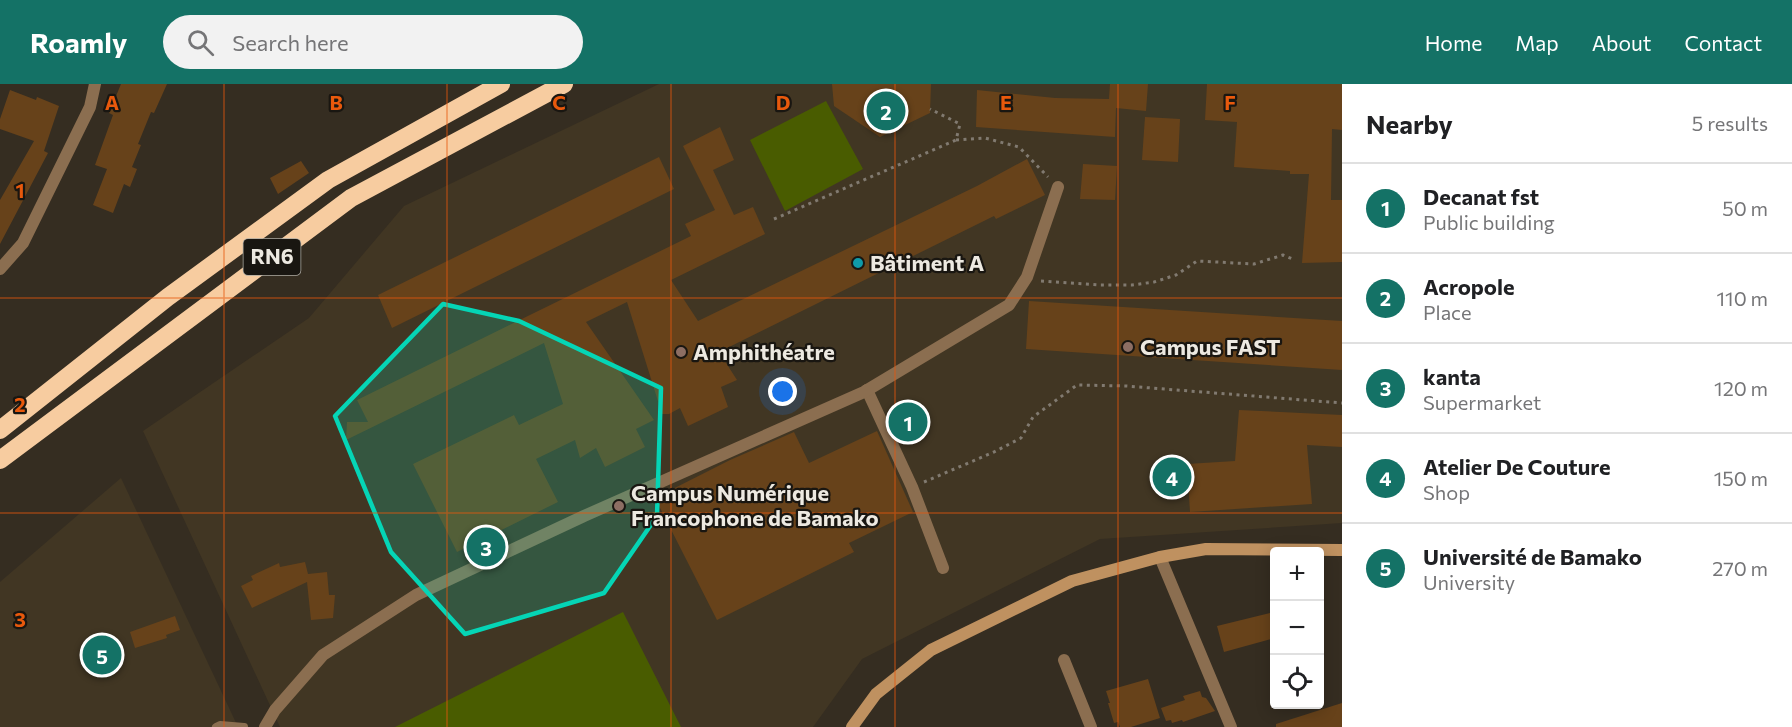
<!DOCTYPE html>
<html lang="en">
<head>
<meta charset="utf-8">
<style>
  body { margin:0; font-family:Commissioner,sans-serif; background:#f2f2f2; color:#202124 }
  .controls { position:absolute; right:18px; bottom:18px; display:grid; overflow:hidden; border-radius:6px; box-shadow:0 3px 15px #0003 }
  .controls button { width:54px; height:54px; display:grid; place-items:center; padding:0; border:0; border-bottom:2px solid #e0e0e0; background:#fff; color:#202124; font:30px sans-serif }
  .you { position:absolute; left:783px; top:308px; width:21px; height:21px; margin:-15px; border:4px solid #fff; border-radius:50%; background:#1a73e8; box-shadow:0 0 0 9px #1a73e833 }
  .badge { display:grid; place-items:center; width:39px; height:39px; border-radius:50%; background:#147266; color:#fff; font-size:20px; font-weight:700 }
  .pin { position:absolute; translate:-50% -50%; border:3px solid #fff; box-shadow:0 2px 6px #0006 }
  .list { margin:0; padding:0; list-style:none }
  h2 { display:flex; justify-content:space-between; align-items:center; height:78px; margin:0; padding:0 24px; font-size:26px }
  h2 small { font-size:20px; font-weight:400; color:#757577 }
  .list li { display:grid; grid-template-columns:39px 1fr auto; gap:18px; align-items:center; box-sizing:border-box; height:90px; padding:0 24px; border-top:2px solid #e0e0e0 }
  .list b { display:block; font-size:22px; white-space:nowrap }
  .list p { margin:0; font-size:20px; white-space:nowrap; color:#757577 }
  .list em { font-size:20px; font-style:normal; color:#757577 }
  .icon { flex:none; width:33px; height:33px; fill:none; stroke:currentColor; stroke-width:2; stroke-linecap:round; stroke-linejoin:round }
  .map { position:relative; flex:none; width:1342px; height:643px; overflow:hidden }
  header { display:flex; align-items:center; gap:36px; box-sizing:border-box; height:84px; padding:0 30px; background:#147266; color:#fff }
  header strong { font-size:28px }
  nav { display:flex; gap:33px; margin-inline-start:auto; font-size:21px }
  .search { width:420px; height:54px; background:#f2f2f2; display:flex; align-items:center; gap:15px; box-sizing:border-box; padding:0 21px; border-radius:33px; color:#757577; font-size:22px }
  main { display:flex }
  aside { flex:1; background:#fff }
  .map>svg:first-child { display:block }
  .built { fill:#413623 }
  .green { fill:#495c00 }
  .building { fill:#67421a }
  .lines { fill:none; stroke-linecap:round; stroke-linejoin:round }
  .path { stroke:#817a70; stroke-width:3; stroke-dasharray:3 4.5; stroke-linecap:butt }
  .lane { stroke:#8b6e50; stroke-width:8 }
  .street { stroke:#8b6e50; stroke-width:12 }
  .secondary { stroke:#bf9160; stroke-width:12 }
  .highway { stroke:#f7cca0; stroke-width:18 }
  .marked { fill:#05d5b6; fill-opacity:0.2; stroke:#05d5b6; stroke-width:4.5; stroke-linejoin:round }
  .grid { fill:none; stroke:#e8590c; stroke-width:1.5; stroke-opacity:0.55 }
  .culture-dot { fill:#0f9aa8; stroke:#191611; stroke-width:2 }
  .education-dot { fill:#8d6e63; stroke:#191611; stroke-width:2 }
  .labels { text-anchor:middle; stroke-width:4.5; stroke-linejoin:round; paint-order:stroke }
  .shield { fill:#191611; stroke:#adaaa3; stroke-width:1.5 }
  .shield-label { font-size:21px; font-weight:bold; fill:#ede9e1 }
  .poi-label { font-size:22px; font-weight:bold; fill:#ede9e1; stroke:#191611; text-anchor:start }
  .grid-label { font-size:20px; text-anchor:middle; font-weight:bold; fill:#e8590c; stroke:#191611; stroke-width:4.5; stroke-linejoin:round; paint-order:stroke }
</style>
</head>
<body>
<header>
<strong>Roamly</strong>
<div class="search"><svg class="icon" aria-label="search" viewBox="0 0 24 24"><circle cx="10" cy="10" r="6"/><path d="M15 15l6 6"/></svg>Search here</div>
<nav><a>Home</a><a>Map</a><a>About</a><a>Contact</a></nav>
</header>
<main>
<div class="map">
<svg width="1342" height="643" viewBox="0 0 1342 643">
  <rect width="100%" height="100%" fill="#352d21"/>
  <g class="built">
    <path d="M659,0H1342V439L1100,455L862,575L813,643H280L143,347L309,234L404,122Z"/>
    <path d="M121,394L238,643H0V498Z"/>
  </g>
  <g class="green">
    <path d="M826,17L863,85L785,127L750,56Z"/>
    <path d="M623,528L681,643H395Z"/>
  </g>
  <g class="building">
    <path d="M121,0H167L154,29L151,28L138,60L141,61L132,83L137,85L130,103L124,100L113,129L93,121L107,85L95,81L113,31L109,29Z"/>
    <path d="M832,0H931L930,29L880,53L834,22Z"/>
    <path d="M1110,0H1148L1146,27L1116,24L1115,53L976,43L977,6L1055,14L1109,15Z"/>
    <path d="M1207,0H1342V46L1332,45L1331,116H1342V178L1302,179L1309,90H1290V87L1234,83L1237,38L1205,36Z"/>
    <path d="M10,6L36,16L37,13L59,22L44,67L48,69L0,160V116L34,57L0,45V35Z"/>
    <path d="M1145,33L1180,35L1178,78L1142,76Z"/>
    <path d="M720,43L734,76L713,86L734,131L753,123L765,150L671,196L698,237L977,102L1027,75L1045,111L996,135L994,132L719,268L737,296L721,303L728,323L688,342L680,324L669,330H662L627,218L586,238L654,336L636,345L645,363L605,383L596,364L580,374L575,356L536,375L558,418L457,468L413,380L514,331L519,341L563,320L544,259L346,356L347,338H368L357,316L691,152L685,140L715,126L683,62Z"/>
    <path d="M659,73L674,105L392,244L378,211Z"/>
    <path d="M301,77L309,89L278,110L270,94Z"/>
    <path d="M1083,80L1117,82L1115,116L1080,115Z"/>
    <path d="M1029,217L1342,237V286L1026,265Z"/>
    <path d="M1239,326L1342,331V363L1307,361L1312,420L1190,428L1187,380L1235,377Z"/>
    <path d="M877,347L913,428L849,459L854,468L717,536L655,414L730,376L794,348L809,379Z"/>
    <path d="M305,478L308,490L327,488L329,511H335L333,534L311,536L307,498L252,524L241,502L253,496L251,492L279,479L280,483Z"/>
    <path d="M1270,529L1275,541V554L1224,568L1217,542Z"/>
    <path d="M175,532L180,546L166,551L167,554L135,564L130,548Z"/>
    <path d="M1148,595L1160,634L1131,643H1120L1118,638L1114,639L1108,619H1110L1106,607Z"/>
    <path d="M1200,607L1202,613L1206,614L1215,627L1183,638L1182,636L1172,639L1171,636L1166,637L1161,624L1185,616L1183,612Z"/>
    <path d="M1342,619V643H1276V640Z"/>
  </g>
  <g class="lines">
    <g class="path">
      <path d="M956,56L985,54L1019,63L1048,93"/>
      <path d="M774,135L956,56L960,40L930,25"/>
      <path d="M1041,197L1100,201H1132L1154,198L1176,191L1197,177L1254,180L1283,171L1295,176"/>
      <path d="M924,398L994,368L1021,354L1033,333L1077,301L1126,302L1342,319"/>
    </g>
    <path class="lane" d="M216,643L220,641L244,643"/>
    <g class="street">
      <path d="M0,185L23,159L90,23L95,0"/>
      <path d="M867,306L912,403L943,484"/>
      <path d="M1160,473L1231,643"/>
      <path d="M1064,576L1091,643"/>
      <path d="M265,643L275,626L323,571L416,511L584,432L864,308L1009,221L1027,193L1058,103"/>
    </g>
    <path class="secondary" d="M852,643L876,610L931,566L1072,497L1160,473L1206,465L1342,466"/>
    <g class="highway">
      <path d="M0,346L168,213L328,96L501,0"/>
      <path d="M0,376L351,114L564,0"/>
    </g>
  </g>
  <path class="marked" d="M443,220L519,237L661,304L657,432L604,509L465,550L391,468L335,332Z"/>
  <path class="grid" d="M224,0V643M447,0V643M671,0V643M895,0V643M1118,0V643M0,214H1342M0,429H1342"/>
  <circle class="culture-dot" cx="858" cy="179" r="6"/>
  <g class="education-dot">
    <circle cx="1128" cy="263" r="6"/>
    <circle cx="681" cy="268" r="6"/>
    <circle cx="619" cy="422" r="6"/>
  </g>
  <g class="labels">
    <rect class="shield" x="243.5" y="155" width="57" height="36" rx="4.5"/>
    <g class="shield-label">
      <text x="272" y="180">RN6</text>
    </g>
    <g class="poi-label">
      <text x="870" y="187">Bâtiment A</text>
      <text x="1140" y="271">Campus FAST</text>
      <text x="693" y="276">Amphithéatre</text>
      <text x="631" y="417">Campus Numérique<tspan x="631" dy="25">Francophone de Bamako</tspan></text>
    </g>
  </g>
  <g class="grid-label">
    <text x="112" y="26">A</text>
    <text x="336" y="26">B</text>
    <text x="559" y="26">C</text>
    <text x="783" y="26">D</text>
    <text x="1006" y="26">E</text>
    <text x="1230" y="26">F</text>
    <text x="20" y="114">1</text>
    <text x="20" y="328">2</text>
    <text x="20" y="543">3</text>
  </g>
</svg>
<div class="controls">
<button>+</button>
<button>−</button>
<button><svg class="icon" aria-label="locate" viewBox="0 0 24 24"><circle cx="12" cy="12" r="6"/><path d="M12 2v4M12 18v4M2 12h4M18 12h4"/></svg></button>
</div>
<div class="you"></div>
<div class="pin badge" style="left:908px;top:338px">1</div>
<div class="pin badge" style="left:886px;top:27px">2</div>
<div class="pin badge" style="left:486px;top:463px">3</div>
<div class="pin badge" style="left:1172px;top:393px">4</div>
<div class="pin badge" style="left:102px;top:571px">5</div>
</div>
<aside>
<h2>Nearby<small>5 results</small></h2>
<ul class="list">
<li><span class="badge">1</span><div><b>Decanat fst</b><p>Public building</p></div><em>50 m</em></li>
<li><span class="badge">2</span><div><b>Acropole</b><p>Place</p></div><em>110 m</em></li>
<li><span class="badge">3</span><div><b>kanta</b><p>Supermarket</p></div><em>120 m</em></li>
<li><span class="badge">4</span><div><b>Atelier De Couture</b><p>Shop</p></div><em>150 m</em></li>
<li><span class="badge">5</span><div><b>Université de Bamako</b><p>University</p></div><em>270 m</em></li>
</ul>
</aside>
</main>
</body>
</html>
